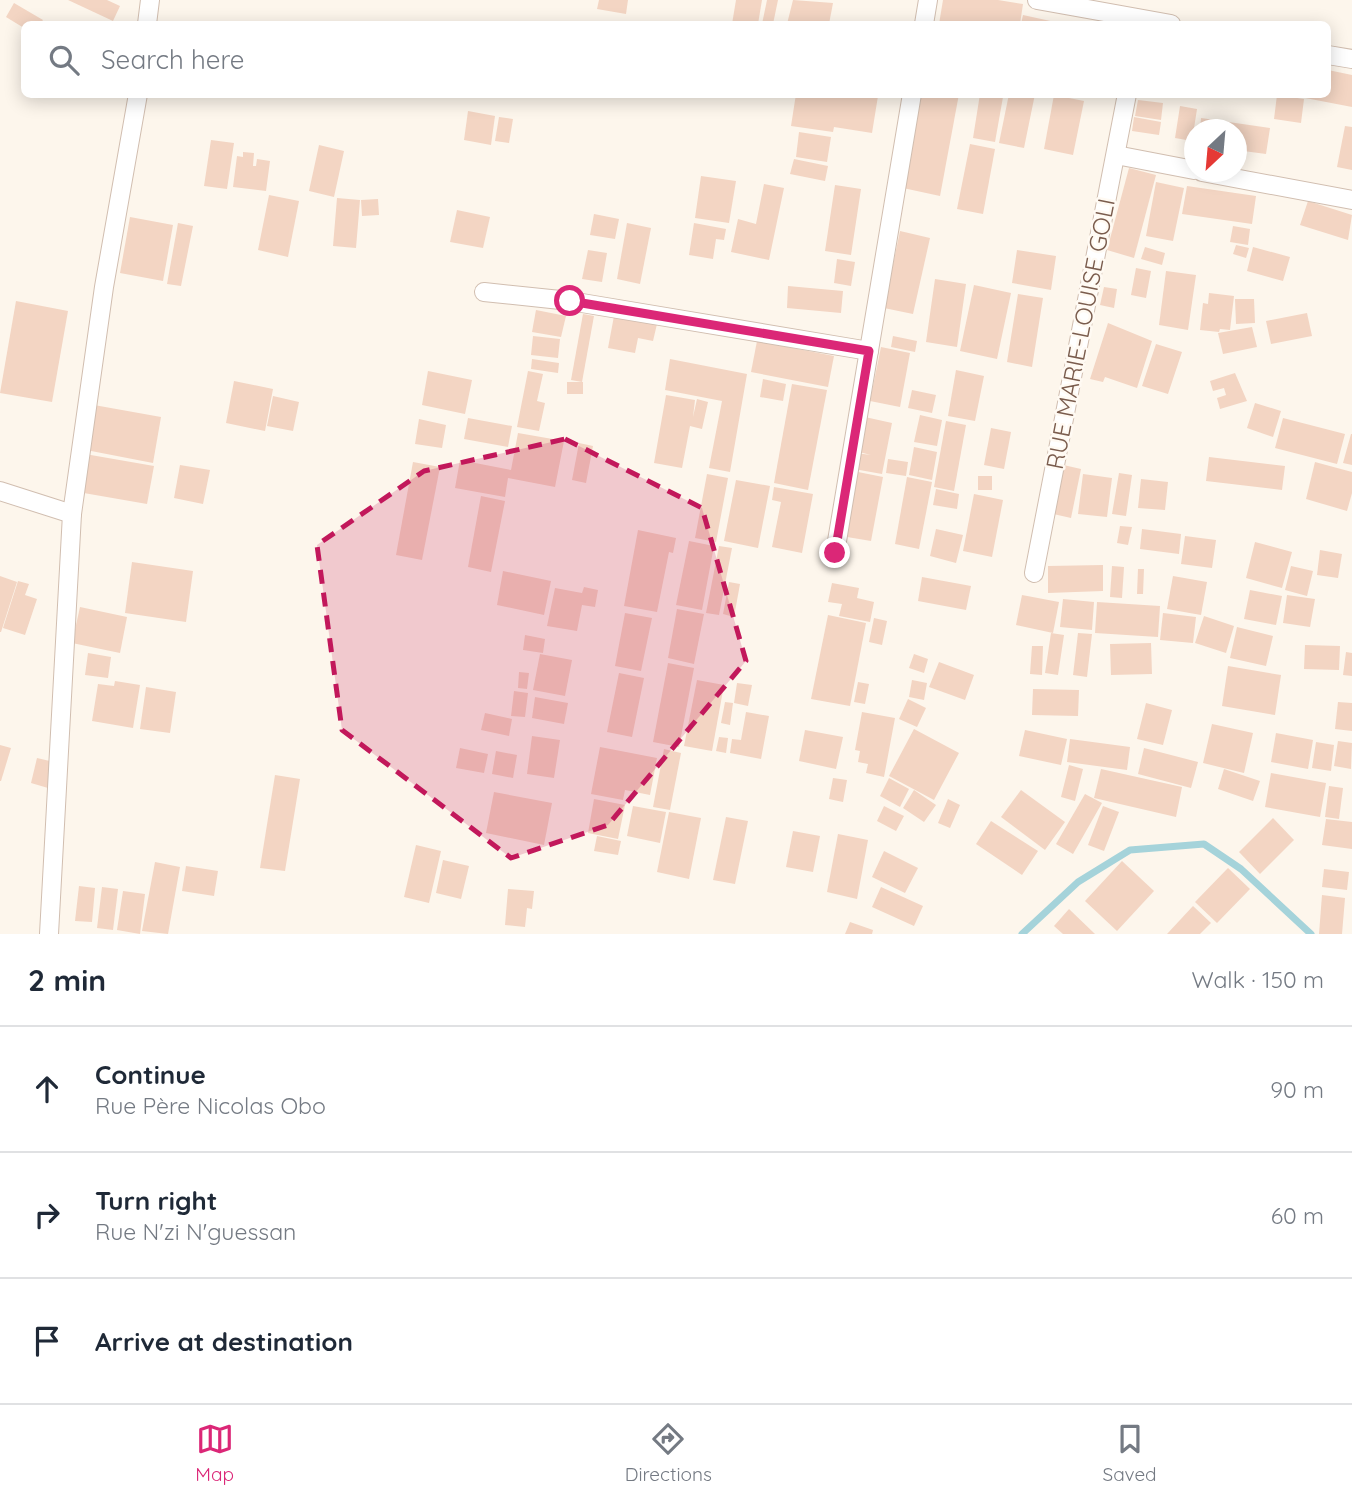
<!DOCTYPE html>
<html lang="en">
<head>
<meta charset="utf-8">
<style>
  body { margin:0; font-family:Quicksand,sans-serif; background:#f2f2f3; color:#1f2937 }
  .compass { position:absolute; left:1184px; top:119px; width:63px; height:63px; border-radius:50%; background:#fff; box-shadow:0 4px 18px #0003; rotate:206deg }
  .stop { position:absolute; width:21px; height:21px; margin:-16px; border:5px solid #db2777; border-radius:50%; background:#fff }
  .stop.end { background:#db2777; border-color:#fff; box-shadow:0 2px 7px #0008 }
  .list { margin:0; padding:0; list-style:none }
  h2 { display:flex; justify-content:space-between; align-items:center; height:91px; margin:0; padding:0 28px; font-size:30px }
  h2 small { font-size:23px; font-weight:400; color:#747a83 }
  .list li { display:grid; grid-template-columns:46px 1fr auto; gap:21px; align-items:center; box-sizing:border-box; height:126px; padding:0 28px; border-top:2px solid #e0e1e3 }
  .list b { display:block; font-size:26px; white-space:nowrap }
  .list p { margin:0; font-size:23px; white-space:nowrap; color:#747a83 }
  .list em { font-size:23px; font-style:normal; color:#747a83 }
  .icon { flex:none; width:38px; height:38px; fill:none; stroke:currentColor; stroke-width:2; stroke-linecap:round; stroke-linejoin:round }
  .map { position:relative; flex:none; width:1352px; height:934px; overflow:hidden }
  .search { position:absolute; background:#fff; box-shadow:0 4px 18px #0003; left:21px; right:21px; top:21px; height:77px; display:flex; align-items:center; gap:18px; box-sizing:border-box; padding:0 24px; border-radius:10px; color:#747a83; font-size:26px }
  .sheet { height:469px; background:#fff }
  nav { display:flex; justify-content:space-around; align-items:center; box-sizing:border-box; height:98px; border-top:2px solid #e0e1e3; background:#fff; font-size:19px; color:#747a83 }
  nav a { display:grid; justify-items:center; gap:4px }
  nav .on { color:#db2777 }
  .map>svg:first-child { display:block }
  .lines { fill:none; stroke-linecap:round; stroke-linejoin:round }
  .stream { stroke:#a5d3da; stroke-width:7 }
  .building { fill:#f3d5c3 }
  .street-casing { stroke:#d1beb0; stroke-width:20 }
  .street { stroke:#fff; stroke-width:18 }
  .route { stroke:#db2777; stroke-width:9 }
  .marked { fill:#c2185b; fill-opacity:0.2; stroke:#c2185b; stroke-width:5; stroke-dasharray:14 9; stroke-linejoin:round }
  .labels { text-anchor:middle; stroke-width:5; stroke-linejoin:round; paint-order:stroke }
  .street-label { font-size:24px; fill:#7a5c4d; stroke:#fffaf3 }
</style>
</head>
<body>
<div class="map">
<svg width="1352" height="934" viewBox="0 0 1352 934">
  <rect width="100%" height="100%" fill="#fdf6ec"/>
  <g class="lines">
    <path class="stream" d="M1022,934L1078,882L1130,850L1204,844L1241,869L1311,934"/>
  </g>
  <g class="building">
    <path d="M68,0H107L120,6L113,21Z"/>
    <path d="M599,0H628L626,14L597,9Z"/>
    <path d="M736,0H762L758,24H732Z"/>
    <path d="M767,0H778L773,24H762Z"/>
    <path d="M793,0L833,3L829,24H787Z"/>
    <path d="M943,0H998L1023,4L1020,24H939Z"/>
    <path d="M14,3L43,20L40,24H24V28L6,17Z"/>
    <path d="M1023,15L1055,22V24H1021Z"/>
    <path d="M1328,70L1352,75V107L1295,96L1328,94Z"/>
    <path d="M796,94L878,96L872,133L834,127L833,132L791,126Z"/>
    <path d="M922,94H959L940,196L903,188Z"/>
    <path d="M980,94L1003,97L995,142L973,138Z"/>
    <path d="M1009,94H1035L1024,148L999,143Z"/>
    <path d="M1054,95L1084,101L1073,155L1044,149Z"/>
    <path d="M1277,95L1304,99L1301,123L1274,119Z"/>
    <path d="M1138,100L1163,103L1161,120L1135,116Z"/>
    <path d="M1180,106L1197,109L1192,141L1175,138Z"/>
    <path d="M468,111L495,116L491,145L464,140Z"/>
    <path d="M499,117L513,119L509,143L495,141Z"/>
    <path d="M1134,117L1161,122L1159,135L1132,131Z"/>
    <path d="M1201,118L1270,128L1266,154L1236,150V130H1200Z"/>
    <path d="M1345,126L1352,127V170L1337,167Z"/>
    <path d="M799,132L831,137L827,162L796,157Z"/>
    <path d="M211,140L234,143L227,189L204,186Z"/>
    <path d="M970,144L995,149L983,214L957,209Z"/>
    <path d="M319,145L344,151L334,197L309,191Z"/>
    <path d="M243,152L254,153L253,166H256L257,159L270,161L266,191L233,187L237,156L243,157Z"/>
    <path d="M794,159L828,166L825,181L790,174Z"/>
    <path d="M1129,168L1156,175L1134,258L1107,250Z"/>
    <path d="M701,176L736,181L729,223L695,218Z"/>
    <path d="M1156,182L1184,188L1173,241L1146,236Z"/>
    <path d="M764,184L784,188L769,260L731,252L738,219L756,224Z"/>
    <path d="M835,185L861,189L851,255L825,251Z"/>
    <path d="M1187,186L1256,196L1252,224L1182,214Z"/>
    <path d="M269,195L299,201L288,257L258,250Z"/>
    <path d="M337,198L360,200L356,248L333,246Z"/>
    <path d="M378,199L379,215L362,216L361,200Z"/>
    <path d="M1308,201L1352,215L1348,240L1300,225Z"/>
    <path d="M457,210L490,217L483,248L450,242Z"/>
    <path d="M594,214L619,219L615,239L590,235Z"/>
    <path d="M130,217L173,225L163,281L120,273Z"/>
    <path d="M178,223L193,226L181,286L167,284Z"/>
    <path d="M627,223L651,228L640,284L617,279Z"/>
    <path d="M694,223L726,229L724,240L716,239L713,259L689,255Z"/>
    <path d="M1233,226L1250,229L1248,245L1230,242Z"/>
    <path d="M900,231L930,238L913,314L884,308Z"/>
    <path d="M1236,245L1249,248L1246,258L1233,254Z"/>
    <path d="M1145,247L1165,253L1162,265L1141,259Z"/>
    <path d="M1253,247L1290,257L1283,281L1247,271Z"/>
    <path d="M588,250L607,253L602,282L582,279Z"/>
    <path d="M1017,250L1056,256L1051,290L1012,283Z"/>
    <path d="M837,259L855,262L851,286L834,283Z"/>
    <path d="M1136,268L1151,271L1146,298L1131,295Z"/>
    <path d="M1166,271L1196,275L1188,330L1159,325Z"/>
    <path d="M935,279L966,284L957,347L926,342Z"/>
    <path d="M974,285L1011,293L997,359L960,351Z"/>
    <path d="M788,286L843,291L841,313L787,308Z"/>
    <path d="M1104,287L1117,289L1114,308L1100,305Z"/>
    <path d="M1209,293L1234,296L1230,330L1220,329L1219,332L1200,330L1203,303L1208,304Z"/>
    <path d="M1018,294L1043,298L1032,367L1007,362Z"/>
    <path d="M1235,299H1254L1255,323L1236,324Z"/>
    <path d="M16,301L68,311L52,402L0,393Z"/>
    <path d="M536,310L566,316L561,337L532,332Z"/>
    <path d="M1307,313L1312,336L1271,344L1266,321Z"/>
    <path d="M583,314L594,316L582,382L571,380Z"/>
    <path d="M614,316L657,324L653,341L638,338L635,353L608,348Z"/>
    <path d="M1108,323L1152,341L1137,388L1105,377L1103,382L1090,379Z"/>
    <path d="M1252,327L1257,347L1223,354L1218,333Z"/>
    <path d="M533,336L560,339L558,358L531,355Z"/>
    <path d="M893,336L917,341L915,352L891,347Z"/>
    <path d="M757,341L834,356L828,387L751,372Z"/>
    <path d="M1156,344L1182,352L1168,394L1142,386Z"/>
    <path d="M881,347L910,353L900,407L870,401Z"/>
    <path d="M532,359L559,363L558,373L531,369Z"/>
    <path d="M670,359L747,374L730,472L709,468L722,401L665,390Z"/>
    <path d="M956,370L984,376L975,421L948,416Z"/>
    <path d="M428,371L472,380L465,414L422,405Z"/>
    <path d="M528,371L543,374L537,401L545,403L539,431L517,427Z"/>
    <path d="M1235,373L1247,401L1220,409L1217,398L1226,395L1224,388L1213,391L1210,381Z"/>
    <path d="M763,379L786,384L783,401L760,397Z"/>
    <path d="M234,381L273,389L265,431L226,423Z"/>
    <rect x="567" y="382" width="16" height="12"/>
    <path d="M792,384L827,390L808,490L774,483Z"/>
    <path d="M912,390L936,395L932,413L908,408Z"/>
    <path d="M666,395L695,400L693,417L697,399L708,402L702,429L690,426L682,468L654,463Z"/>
    <path d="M273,396L299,402L293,431L267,426Z"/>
    <path d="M1255,403L1281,411L1273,437L1247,428Z"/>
    <path d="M94,405L161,417L153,463L86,450Z"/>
    <path d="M920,415L942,420L937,446L914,442Z"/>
    <path d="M865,417L892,423L882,474L854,469L856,453L871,455L859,452Z"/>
    <path d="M468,418L512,426L508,447L464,439Z"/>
    <path d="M1283,418L1345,434L1337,464L1275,448Z"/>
    <path d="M419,419L446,425L442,448L415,444Z"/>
    <path d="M946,421L966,425L954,491L934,487Z"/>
    <path d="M991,428L1011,432L1004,469L984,465Z"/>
    <path d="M518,433L564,441L555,487L508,478L505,497L455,488L460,460L511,470Z"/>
    <path d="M1351,434H1352V465L1343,463Z"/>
    <path d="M579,443L593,446L586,483L572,480Z"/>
    <path d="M914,447L937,452L932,480L909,475Z"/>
    <path d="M85,454L154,466L147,504L78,492Z"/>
    <path d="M1209,457L1285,466L1282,490L1206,481Z"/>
    <path d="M888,459L908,462L906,476L886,473Z"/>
    <path d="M413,462L440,467L422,560L396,555Z"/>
    <path d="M1315,462L1352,472V493L1347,511L1306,499Z"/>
    <path d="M1059,464L1081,469L1071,518L1049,513Z"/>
    <path d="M180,465L210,470L203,504L174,498Z"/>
    <path d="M853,471L883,477L871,541L841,536Z"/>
    <path d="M1119,473L1132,475L1126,516L1112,514Z"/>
    <path d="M707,474L728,478L716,542L695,538Z"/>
    <path d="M1083,474L1112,478L1107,517L1078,514Z"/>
    <rect x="978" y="476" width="14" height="14"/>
    <path d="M907,477L932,482L919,549L895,544Z"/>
    <path d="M1141,479L1168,482L1165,510L1138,508Z"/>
    <path d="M736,480L770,486L758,548L724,541Z"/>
    <path d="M774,487L813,494L802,553L772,547L781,502L772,500Z"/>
    <path d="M936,489L959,494L957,509L933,505Z"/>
    <path d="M974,494L1003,500L992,557L963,551Z"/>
    <path d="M481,496L505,501L491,572L468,567Z"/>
    <path d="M1120,526L1132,527L1128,545L1117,543Z"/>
    <path d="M936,529L963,535L956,563L930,556Z"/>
    <path d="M1142,529L1181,534L1179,554L1140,549Z"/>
    <path d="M638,530L676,538L673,553L669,552L657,612L624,606Z"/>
    <path d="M1185,536L1216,540L1212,568L1181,564Z"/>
    <path d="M689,541L714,546L702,610L676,605Z"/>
    <path d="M1255,542L1292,552L1282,588L1246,578Z"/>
    <path d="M719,546L732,548L719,615L706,613Z"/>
    <path d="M1320,550L1342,554L1338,578L1317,575Z"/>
    <path d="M132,562L193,571L186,622L125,613Z"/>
    <path d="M1103,565V591L1048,593V566Z"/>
    <path d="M1112,566L1124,567L1122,598L1110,597Z"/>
    <path d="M1291,566L1313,571L1307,596L1285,590Z"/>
    <path d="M1138,569H1144L1143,594H1137Z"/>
    <path d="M503,571L551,581L544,615L497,605Z"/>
    <path d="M0,576L17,582L1,632H0Z"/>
    <path d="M1173,576L1207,582L1201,615L1167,609Z"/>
    <path d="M922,577L971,586L966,610L918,601Z"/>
    <path d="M18,581L29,584L25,595L37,599L25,635L3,628Z"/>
    <path d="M729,582L740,584L734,617L723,614Z"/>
    <path d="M832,583L859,588L857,598L874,602L870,622L839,616L842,604L828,602Z"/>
    <path d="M584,587L598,590L595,607L582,605L577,631L547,626L555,588L582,593Z"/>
    <path d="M1250,590L1282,596L1276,625L1244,619Z"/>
    <path d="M1022,595L1059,602L1053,633L1016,625Z"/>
    <path d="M1287,595L1315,599L1310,627L1283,623Z"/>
    <path d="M1063,599L1094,602L1092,630L1060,627Z"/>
    <path d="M1097,602L1160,606L1158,637L1095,633Z"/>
    <path d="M80,607L127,617L120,653L72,643Z"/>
    <path d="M677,609L704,614L694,664L668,658Z"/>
    <path d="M625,613L652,618L641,671L615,666Z"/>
    <path d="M1163,613L1196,617L1193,643L1160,640Z"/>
    <path d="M828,615L866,623L850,706L811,699Z"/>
    <path d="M1204,616L1234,626L1226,653L1195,643Z"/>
    <path d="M874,618L887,621L882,645L869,642Z"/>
    <path d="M1237,627L1273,636L1266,666L1230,658Z"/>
    <path d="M1051,633L1064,635L1058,675L1045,673Z"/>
    <path d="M1078,633L1092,634L1087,677L1073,675Z"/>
    <path d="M525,635L545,639L543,653L523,650Z"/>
    <path d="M1151,643L1152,674L1111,675L1110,644Z"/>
    <path d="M1305,645L1340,646L1339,670L1304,669Z"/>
    <path d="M1032,646H1043L1042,675L1030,674Z"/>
    <path d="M1346,652L1352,653V676L1343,675Z"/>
    <path d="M88,653L111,657L108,678L85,675Z"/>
    <path d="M540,654L572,660L565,696L533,690Z"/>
    <path d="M914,654L928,659L924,673L909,668Z"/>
    <path d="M939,662L974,675L965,700L929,687Z"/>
    <path d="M668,663L694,668L679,747L653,742Z"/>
    <path d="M1228,666L1281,675L1275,715L1222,706Z"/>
    <path d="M519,672L529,673L527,689L518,688Z"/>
    <path d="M619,673L644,678L632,737L607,732Z"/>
    <path d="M697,680L724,685L712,751L684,746Z"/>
    <path d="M912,680L927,683L924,700L909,697Z"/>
    <path d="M115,681L140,685L133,728L92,721L98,684L114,686Z"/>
    <path d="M858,682L869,684L865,704L854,702Z"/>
    <path d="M737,683L752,685L748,706L734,703Z"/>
    <path d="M146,687L176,692L170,733L140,729Z"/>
    <path d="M1033,689L1079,690L1078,716L1032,715Z"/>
    <path d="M514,691L528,693L525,717L511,716Z"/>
    <path d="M535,697L568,703L564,724L532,718Z"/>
    <path d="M908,699L926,708L917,727L899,719Z"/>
    <path d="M725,702L733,703L730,725L721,723Z"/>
    <path d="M1338,702L1352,703V731L1335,729Z"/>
    <path d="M1146,703L1172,710L1163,745L1137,739Z"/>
    <path d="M746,712L769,716L761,759L730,753L732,739L741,740Z"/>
    <path d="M862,712L895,718L884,777L866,773L868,764L858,762L860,751L855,750Z"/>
    <path d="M485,713L512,719L509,736L481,730Z"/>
    <path d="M1212,724L1253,733L1244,773L1203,763Z"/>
    <path d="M914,729L959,753L934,800L889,776Z"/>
    <path d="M805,730L843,737L836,769L799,761Z"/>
    <path d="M1025,730L1067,739L1061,765L1019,756Z"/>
    <path d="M1276,733L1313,740L1308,769L1271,762Z"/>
    <path d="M532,736L560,740L554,778L527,774Z"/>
    <path d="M719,737L728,738L726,753L716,751Z"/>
    <path d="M1070,739L1130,747L1127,770L1067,762Z"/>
    <path d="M1338,741L1352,743L1351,769L1334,766Z"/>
    <path d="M1316,742L1334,745L1331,771L1312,768Z"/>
    <path d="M0,745L11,748L1,781H0Z"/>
    <path d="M600,747L657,758L650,795L625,790L623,800L591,794Z"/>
    <path d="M460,748L488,754L484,773L456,768Z"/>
    <path d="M1144,748L1198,762L1191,788L1138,774Z"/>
    <path d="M664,749L681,753L670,810L653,807Z"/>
    <path d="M496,751L517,755L513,778L492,774Z"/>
    <path d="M37,758L54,762L48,788L31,783Z"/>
    <path d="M1069,765L1083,769L1075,801L1061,797Z"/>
    <path d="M1101,769L1182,787L1176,817L1094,798Z"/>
    <path d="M1224,769L1260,781L1253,801L1218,789Z"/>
    <path d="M1271,773L1326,783L1320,817L1265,807Z"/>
    <path d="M275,775L300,779L285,871L260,868Z"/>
    <path d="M833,778L847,780L843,802L829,799Z"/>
    <path d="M889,778L909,789L900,807L880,796Z"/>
    <path d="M1329,786L1343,788L1339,819L1325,817Z"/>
    <path d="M914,790L936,805L924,822L903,808Z"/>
    <path d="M1021,790L1065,822L1045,850L1001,817Z"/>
    <path d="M494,792L552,803L544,845L486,833Z"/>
    <path d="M1085,794L1102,803L1073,854L1056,844Z"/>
    <path d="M594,799L625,805L618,839L588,833Z"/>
    <path d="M948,799L960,805L950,828L938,823Z"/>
    <path d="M633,806L666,812L660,843L627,836Z"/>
    <path d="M884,806L904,816L896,831L877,821Z"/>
    <path d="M1103,806L1119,812L1104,851L1088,845Z"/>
    <path d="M669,812L701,818L689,879L657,872Z"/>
    <path d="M726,817L748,821L735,884L713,880Z"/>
    <path d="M1273,818L1294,840L1260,874L1239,852Z"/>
    <path d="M1326,819L1352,822V849L1322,845Z"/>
    <path d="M991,821L1038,851L1022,875L976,844Z"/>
    <path d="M793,831L820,836L813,872L786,867Z"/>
    <path d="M838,834L868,840L857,899L827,892Z"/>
    <path d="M597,836L621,841L618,855L594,851Z"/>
    <path d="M416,845L441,851L429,903L404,897Z"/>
    <path d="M884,851L918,868L905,893L872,877Z"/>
    <path d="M443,860L469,866L461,899L436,893Z"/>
    <path d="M1122,861L1154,891L1117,931L1085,901Z"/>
    <path d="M155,862L180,867L168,934L142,931Z"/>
    <path d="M186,866L218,871L214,896L182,891Z"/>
    <path d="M1228,868L1250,889L1217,923L1195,902Z"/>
    <path d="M1324,869L1349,872L1347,890L1322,887Z"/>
    <path d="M79,886L95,888L92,922L75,921Z"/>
    <path d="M102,887L118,889L113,930L97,928Z"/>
    <path d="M881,887L923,906L914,926L872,907Z"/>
    <path d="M508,889L534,891L532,909L527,908L525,927L505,925Z"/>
    <path d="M123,891L145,894L140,934L117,930Z"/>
    <path d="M1322,895L1345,898L1342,934H1319Z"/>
    <path d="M1193,906L1211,923L1200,934H1167Z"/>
    <path d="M1069,909L1095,934H1063L1054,926Z"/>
    <path d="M850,922L873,930L872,934H845Z"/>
  </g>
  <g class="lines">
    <defs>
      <g id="street">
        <path d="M1037,0L1171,24"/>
        <path d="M147,24L150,0"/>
        <path d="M924,24L928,0"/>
        <path d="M1328,55L1352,59"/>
        <path d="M1116,155L1194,170"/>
        <path d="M1202,172L1352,200"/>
        <path d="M484,292L570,301L869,351"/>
        <path d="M0,491L72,514L104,287L138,94"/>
        <path d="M835,553L912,94"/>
        <path d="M1034,573L1127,94"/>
        <path d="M49,934L72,514"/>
      </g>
    </defs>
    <use href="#street" class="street-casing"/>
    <use href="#street" class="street"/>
  </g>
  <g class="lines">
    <path class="route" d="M570,301L869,351L835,553"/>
  </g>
  <path class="marked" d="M565,439L702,508L746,661L608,825L511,858L342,730L317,545L424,471Z"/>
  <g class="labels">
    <g class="street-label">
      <text transform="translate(1081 334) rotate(-79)" y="8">RUE MARIE-LOUISE GOLI</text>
    </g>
  </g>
</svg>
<svg class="compass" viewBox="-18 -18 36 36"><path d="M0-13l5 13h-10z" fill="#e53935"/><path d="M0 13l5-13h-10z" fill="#747a83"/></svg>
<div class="stop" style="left:570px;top:301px"></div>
<div class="stop end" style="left:835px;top:553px"></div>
<div class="search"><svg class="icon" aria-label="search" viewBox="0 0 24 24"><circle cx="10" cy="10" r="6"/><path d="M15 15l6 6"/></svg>Search here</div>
</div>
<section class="sheet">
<h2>2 min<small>Walk · 150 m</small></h2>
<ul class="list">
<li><svg class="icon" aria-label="ahead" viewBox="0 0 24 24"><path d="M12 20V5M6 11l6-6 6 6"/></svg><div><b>Continue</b><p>Rue Père Nicolas Obo</p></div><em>90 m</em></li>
<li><svg class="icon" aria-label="right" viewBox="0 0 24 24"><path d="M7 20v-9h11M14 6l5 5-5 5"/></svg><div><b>Turn right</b><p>Rue N'zi N'guessan</p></div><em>60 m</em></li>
<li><svg class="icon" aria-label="arrive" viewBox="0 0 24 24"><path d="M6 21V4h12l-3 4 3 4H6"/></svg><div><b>Arrive at destination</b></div></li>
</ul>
</section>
<nav>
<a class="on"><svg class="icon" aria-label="map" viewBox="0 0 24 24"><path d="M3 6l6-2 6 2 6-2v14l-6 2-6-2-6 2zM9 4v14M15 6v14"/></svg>Map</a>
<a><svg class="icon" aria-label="directions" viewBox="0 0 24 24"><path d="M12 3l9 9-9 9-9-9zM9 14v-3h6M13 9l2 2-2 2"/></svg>Directions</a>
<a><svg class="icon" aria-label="saved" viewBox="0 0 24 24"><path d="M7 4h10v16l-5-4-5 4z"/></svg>Saved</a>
</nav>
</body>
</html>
